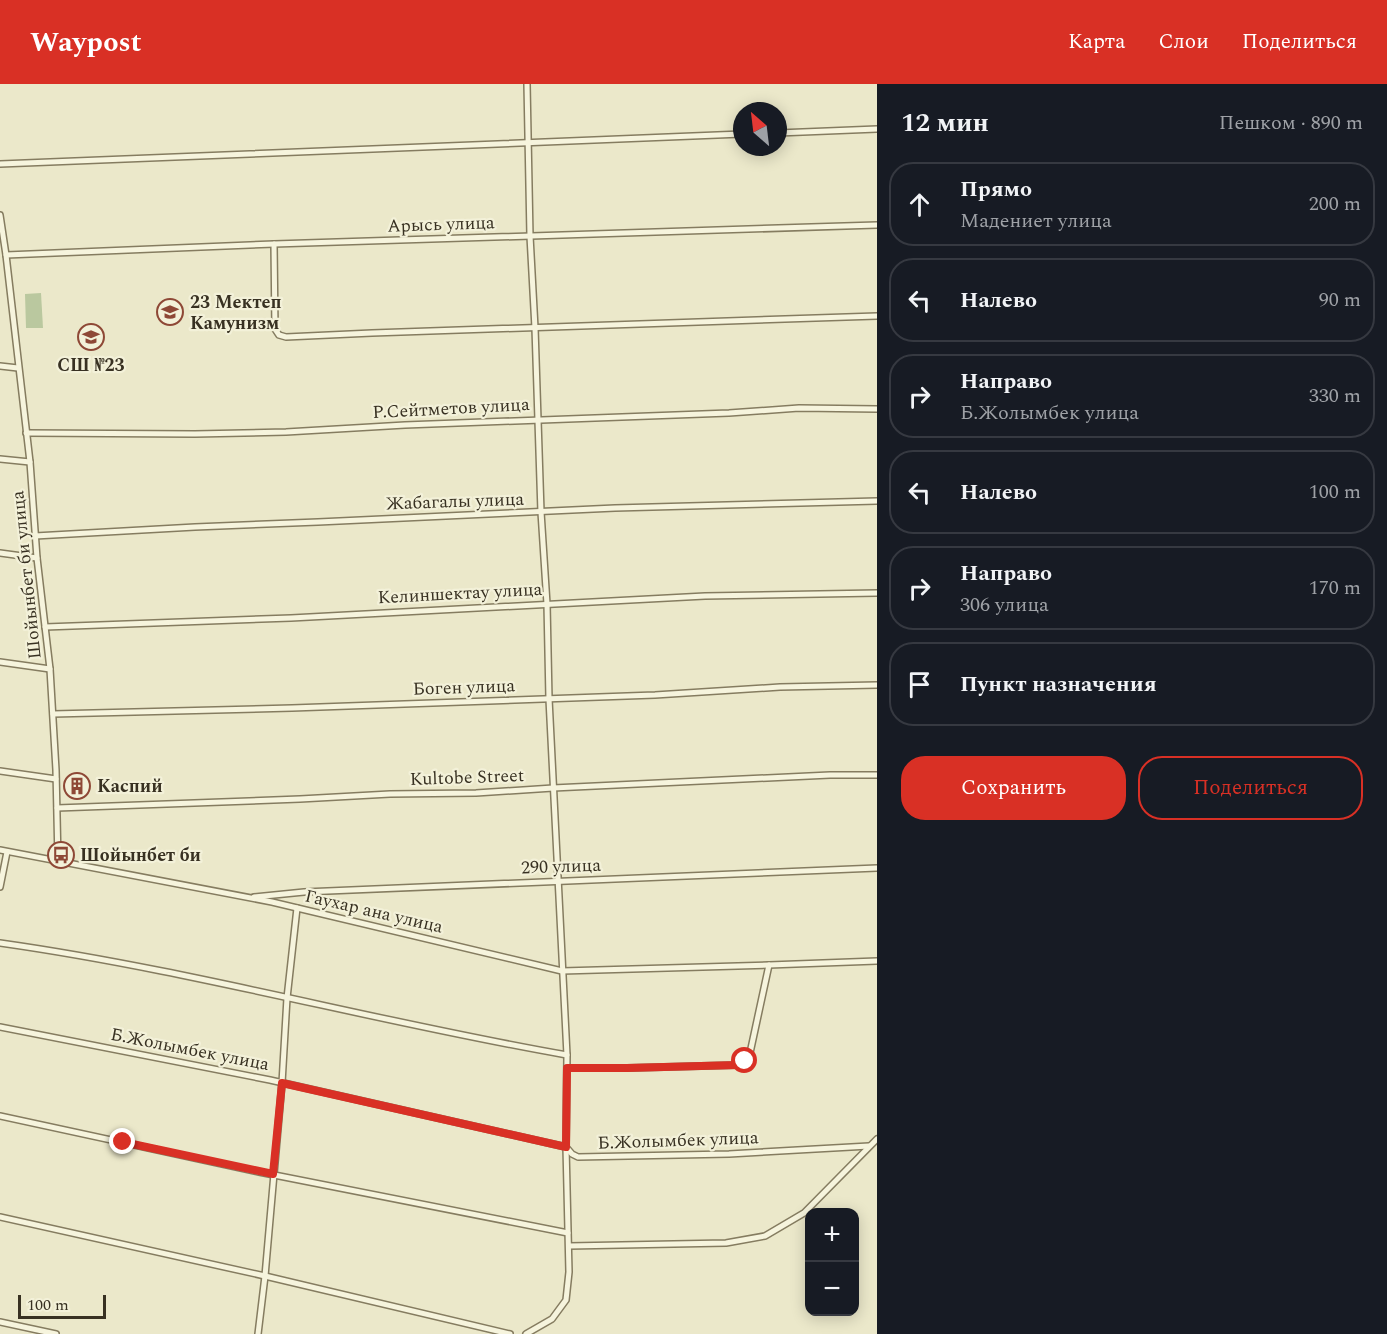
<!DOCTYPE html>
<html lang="ru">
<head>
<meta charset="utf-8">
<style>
  body { margin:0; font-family:Spectral,serif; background:#242831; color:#f1f3f6 }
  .controls { position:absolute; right:18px; bottom:18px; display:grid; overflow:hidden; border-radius:12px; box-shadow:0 3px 15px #0003 }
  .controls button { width:54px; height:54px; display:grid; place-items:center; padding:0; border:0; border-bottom:2px solid #363941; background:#171b24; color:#f1f3f6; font:30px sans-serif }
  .compass { position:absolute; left:733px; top:18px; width:54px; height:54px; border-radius:50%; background:#171b24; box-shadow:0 3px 15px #0003; rotate:332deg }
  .scale { position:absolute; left:18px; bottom:15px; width:88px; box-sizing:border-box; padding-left:6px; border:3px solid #383122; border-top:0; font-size:16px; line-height:21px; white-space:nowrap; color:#383122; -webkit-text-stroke:4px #f3f1d9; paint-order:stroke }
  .stop { position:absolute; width:18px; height:18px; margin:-14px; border:4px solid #d93025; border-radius:50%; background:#fff }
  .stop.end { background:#d93025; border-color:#fff; box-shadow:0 2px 6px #0008 }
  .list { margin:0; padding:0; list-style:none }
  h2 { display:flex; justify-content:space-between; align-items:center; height:78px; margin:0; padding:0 24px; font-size:26px }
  h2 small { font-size:20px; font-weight:400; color:#9ea1a6 }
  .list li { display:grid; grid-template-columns:39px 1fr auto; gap:18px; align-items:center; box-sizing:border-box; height:84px; margin:0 12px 12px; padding:0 12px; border:2px solid #363941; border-radius:24px }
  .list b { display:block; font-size:22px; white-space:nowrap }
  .list p { margin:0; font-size:20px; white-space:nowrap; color:#9ea1a6 }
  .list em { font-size:20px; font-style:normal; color:#9ea1a6 }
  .actions { display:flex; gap:12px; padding:18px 24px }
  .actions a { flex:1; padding:14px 0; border:2px solid #d93025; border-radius:24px; text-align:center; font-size:21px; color:#d93025 }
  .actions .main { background:#d93025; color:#fff }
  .icon { flex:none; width:33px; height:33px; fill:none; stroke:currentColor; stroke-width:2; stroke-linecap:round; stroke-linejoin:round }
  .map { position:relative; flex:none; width:877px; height:1250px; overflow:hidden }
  header { display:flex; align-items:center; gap:36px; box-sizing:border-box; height:84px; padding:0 30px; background:#d93025; color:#fff }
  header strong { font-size:28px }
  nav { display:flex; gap:33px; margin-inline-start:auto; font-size:21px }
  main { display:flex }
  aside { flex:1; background:#171b24 }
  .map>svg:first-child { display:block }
  .green { fill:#bac89f }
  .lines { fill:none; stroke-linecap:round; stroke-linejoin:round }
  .street-casing { stroke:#857c60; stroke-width:8 }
  .street { stroke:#f6f4dd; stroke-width:5 }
  .route { stroke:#d93025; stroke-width:8 }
  .labels { text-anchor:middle; stroke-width:4.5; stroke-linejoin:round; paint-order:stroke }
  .street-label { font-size:18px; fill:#383122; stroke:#f3f1d9 }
  .poi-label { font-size:18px; font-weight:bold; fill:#383122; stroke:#f3f1d9; text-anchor:start }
</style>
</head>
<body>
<header>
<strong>Waypost</strong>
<nav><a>Карта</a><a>Слои</a><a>Поделиться</a></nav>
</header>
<main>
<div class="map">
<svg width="877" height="1250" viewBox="0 0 877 1250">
  <rect width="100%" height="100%" fill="#ebe8ca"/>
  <path class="green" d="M41,209L43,244H26L25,210Z"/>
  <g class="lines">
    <defs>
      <g id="street">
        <path d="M778,49L877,45"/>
        <path d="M0,80L742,50"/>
        <path d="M0,131L6,171L30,378L37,474L50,585L56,686L58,778"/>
        <path d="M274,160L275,245L279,251L286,253L372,249L877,232"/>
        <path d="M6,171L274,160L877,141"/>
        <path d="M0,282L18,284"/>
        <path d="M26,349L195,350L286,348L405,341L729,329L799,324L877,325"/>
        <path d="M0,375L30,378"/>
        <path d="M35,452L195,443L318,438L615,424L877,417"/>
        <path d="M0,469L37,474"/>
        <path d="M45,543L291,534L705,512L877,509"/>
        <path d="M0,578L50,585"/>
        <path d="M53,630L292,624L655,611L780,603L877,601"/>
        <path d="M0,687L56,695"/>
        <path d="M57,724L300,715L390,710L476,709L553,704L830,691H877"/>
        <path d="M0,766L272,818L562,887L769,881L877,877"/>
        <path d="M0,803L7,768"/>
        <path d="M254,813L304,808L877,784"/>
        <path d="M0,859C191,886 377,938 567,971"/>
        <path d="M0,943L270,996L566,1063L572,1070L578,1073L729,1070L869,1062"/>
        <path d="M567,984H627L738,981L745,977L750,969L769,881"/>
        <path d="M0,1032L259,1088L568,1149"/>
        <path d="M0,1133L265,1192L510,1250"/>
        <path d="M569,1162L726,1159L765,1152L804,1129L877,1055"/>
        <path d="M0,1238L56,1250"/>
        <path d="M258,1250L265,1192L282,999L287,914L297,824"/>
        <path d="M526,1250L552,1235L566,1216L569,1188L566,1063L567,971L549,615L547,520L541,428L535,244L530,152L527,0"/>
      </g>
    </defs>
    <use href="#street" class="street-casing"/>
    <use href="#street" class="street"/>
  </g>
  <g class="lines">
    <path class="route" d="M123,1058L273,1090L282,999L566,1063L567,984H627L738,981L745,977"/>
  </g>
  <defs>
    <symbol id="school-ring" viewBox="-11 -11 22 22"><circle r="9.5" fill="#f3f1d9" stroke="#8e4836" stroke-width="1.5"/><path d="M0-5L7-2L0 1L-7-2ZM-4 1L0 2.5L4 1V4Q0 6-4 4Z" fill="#8e4836"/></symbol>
    <symbol id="building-ring" viewBox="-11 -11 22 22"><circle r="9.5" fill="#f3f1d9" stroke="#8e4836" stroke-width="1.5"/><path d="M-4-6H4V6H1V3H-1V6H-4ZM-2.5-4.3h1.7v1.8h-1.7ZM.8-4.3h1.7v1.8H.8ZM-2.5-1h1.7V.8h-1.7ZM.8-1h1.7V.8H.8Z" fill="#8e4836"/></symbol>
    <symbol id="bus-ring" viewBox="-11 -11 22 22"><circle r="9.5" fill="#f3f1d9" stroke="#8e4836" stroke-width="1.5"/><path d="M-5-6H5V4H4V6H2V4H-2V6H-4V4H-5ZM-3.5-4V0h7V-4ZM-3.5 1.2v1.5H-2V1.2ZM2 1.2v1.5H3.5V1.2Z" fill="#8e4836"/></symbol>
  </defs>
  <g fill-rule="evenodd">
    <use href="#school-ring" x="155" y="213" width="30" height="30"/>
    <use href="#school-ring" x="76" y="238" width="30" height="30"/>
    <use href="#building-ring" x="62" y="687" width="30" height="30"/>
    <use href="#bus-ring" x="46" y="756" width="30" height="30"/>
  </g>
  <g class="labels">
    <g class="street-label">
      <text transform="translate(441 140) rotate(-2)" y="6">Арысь улица</text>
      <text transform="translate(451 324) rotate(-3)" y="6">Р.Сейтметов улица</text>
      <text transform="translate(455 417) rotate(-2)" y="6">Жабагалы улица</text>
      <text transform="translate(26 491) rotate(-96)" y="6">Шойынбет би улица</text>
      <text transform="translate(460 509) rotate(-3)" y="6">Келиншектау улица</text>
      <text transform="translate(464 603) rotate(-2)" y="6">Боген улица</text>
      <text transform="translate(467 693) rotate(-2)" y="6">Kultobe Street</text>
      <text transform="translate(561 782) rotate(-2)" y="6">290 улица</text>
      <text transform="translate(374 827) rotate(13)" y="6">Гаухар ана улица</text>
      <text transform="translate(190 965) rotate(11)" y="6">Б.Жолымбек улица</text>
      <text transform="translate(678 1056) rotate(-2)" y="6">Б.Жолымбек улица</text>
    </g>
    <g class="poi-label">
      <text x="190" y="224">23 Мектеп<tspan x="190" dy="21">Камунизм</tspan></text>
      <text x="91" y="287" text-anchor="middle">СШ №23</text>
      <text x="97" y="708">Каспий</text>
      <text x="80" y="777">Шойынбет би</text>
    </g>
  </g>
</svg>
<div class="controls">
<button>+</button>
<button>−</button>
</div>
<svg class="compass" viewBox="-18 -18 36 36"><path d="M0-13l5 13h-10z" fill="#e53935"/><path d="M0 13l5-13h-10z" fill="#9ea1a6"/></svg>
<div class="scale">100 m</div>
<div class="stop" style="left:745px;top:977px"></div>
<div class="stop end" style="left:123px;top:1058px"></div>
</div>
<aside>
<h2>12 мин<small>Пешком · 890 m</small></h2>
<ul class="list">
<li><svg class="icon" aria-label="ahead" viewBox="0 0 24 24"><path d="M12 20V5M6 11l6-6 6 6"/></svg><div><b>Прямо</b><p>Мадениет улица</p></div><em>200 m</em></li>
<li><svg class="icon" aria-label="left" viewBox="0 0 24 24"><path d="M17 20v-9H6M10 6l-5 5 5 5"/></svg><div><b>Налево</b></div><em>90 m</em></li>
<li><svg class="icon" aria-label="right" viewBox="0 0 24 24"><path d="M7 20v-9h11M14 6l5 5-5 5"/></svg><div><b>Направо</b><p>Б.Жолымбек улица</p></div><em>330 m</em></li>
<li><svg class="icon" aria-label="left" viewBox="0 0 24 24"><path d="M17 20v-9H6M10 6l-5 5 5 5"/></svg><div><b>Налево</b></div><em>100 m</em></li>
<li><svg class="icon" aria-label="right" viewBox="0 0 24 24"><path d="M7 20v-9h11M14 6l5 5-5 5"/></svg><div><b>Направо</b><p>306 улица</p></div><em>170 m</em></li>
<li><svg class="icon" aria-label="arrive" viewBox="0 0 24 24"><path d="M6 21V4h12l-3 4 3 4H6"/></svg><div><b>Пункт назначения</b></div></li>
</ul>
<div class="actions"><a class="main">Сохранить</a><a>Поделиться</a></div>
</aside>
</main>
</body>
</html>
